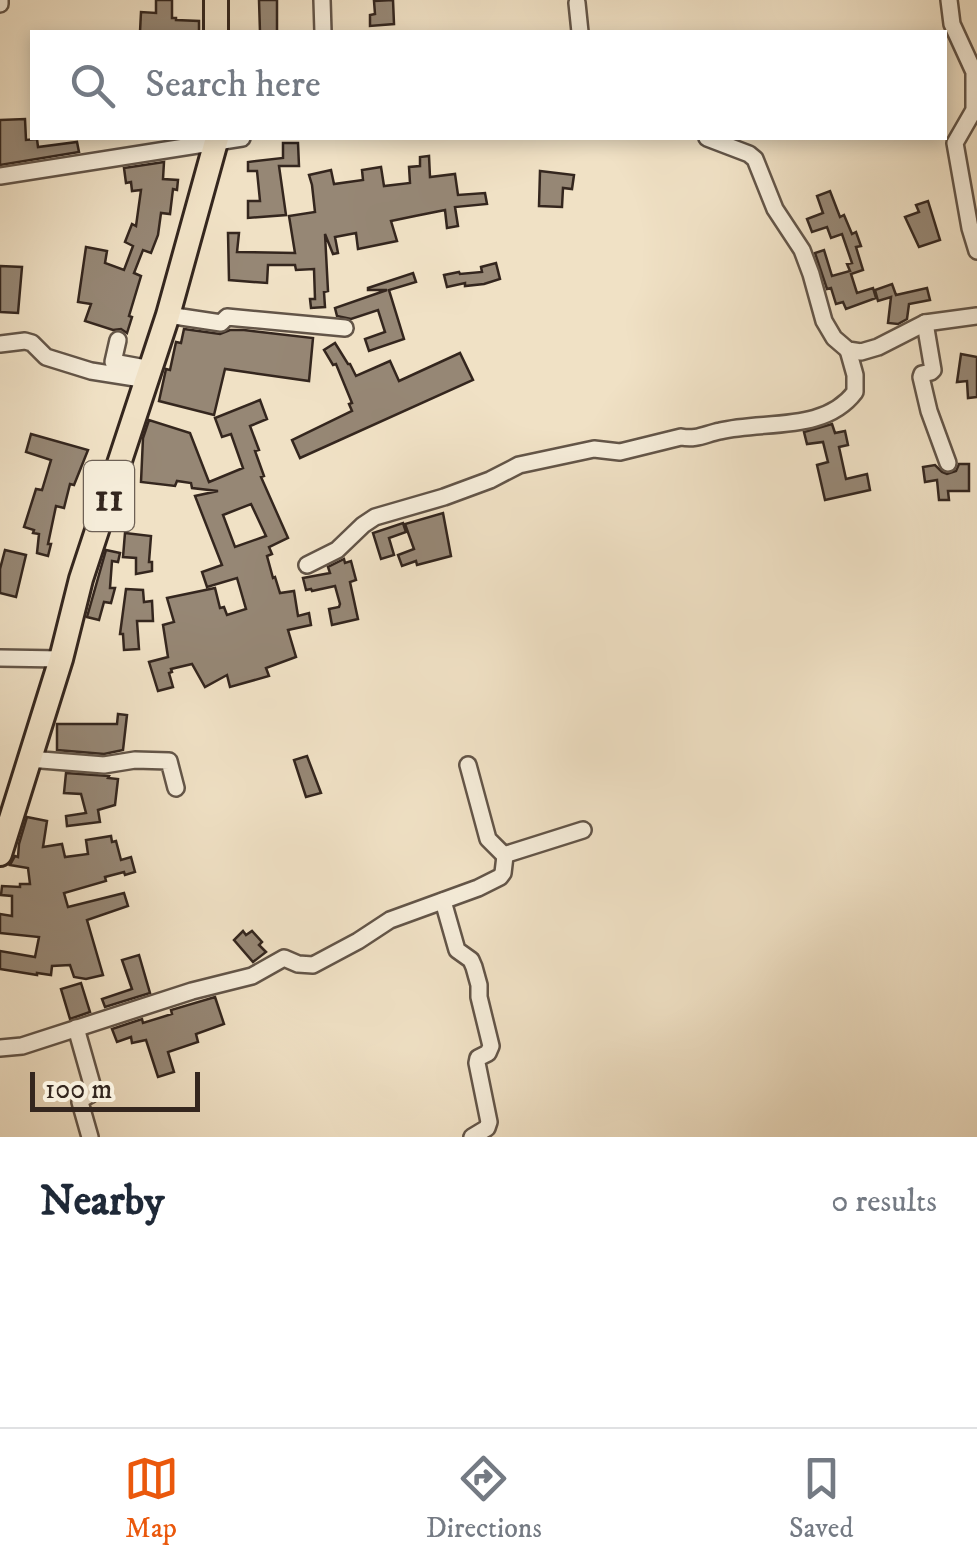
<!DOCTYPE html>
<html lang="en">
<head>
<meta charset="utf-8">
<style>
  body { margin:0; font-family:"IM FELL DW Pica",serif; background:#f6f6f7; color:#1f2937 }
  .scale { position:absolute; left:30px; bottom:25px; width:170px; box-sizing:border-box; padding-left:10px; border:5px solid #34261e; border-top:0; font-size:28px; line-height:35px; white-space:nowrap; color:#34261e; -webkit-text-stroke:8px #f5ecd9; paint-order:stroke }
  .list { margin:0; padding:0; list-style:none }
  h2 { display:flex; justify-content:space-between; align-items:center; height:130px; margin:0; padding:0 40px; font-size:42px }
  h2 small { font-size:32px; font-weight:400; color:#747a83 }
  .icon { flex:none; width:55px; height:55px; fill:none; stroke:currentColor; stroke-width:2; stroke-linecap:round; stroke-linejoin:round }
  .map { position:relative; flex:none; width:977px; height:1137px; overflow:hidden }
  .search { position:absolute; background:#fff; box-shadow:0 5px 15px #0003; left:30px; right:30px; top:30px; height:110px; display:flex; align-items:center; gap:25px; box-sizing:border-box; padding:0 35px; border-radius:0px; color:#747a83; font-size:38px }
  .sheet { height:290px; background:#fff }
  nav { display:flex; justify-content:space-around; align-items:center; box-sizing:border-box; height:140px; border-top:2px solid #e0e1e3; background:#fff; font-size:28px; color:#747a83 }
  nav a { display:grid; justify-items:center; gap:5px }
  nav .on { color:#ea580c }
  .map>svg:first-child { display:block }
  .building { fill:#968775; stroke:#34261e; stroke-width:2.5; fill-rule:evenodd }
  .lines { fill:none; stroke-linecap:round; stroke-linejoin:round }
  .minor-casing { stroke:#635548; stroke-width:20 }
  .highway-casing { stroke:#34261e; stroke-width:28 }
  .minor { stroke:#f5ecd9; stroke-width:15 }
  .highway { stroke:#f0e1c5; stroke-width:22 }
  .labels { text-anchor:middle; stroke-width:8; stroke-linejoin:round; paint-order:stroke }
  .shield { fill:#f5ecd9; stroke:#6e6156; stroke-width:2.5 }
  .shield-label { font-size:40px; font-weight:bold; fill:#34261e }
</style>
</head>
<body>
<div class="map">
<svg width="977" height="1137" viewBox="0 0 977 1137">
  <rect width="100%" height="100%" fill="#f0e1c5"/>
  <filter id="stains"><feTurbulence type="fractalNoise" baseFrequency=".002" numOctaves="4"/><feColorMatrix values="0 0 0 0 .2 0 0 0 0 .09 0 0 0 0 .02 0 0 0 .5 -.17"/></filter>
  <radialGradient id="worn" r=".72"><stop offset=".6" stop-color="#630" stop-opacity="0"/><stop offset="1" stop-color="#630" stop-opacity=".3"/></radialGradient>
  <g class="building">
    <path d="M156,0H172V18H176V20L199,21V32H140L141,12L156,13Z"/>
    <path d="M259,0H277V32H260Z"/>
    <path d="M393,0L394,24L370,26V15L375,14L374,1Z"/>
    <path d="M25,119L26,140L37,139L38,147L77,142L79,152L0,165V120Z"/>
    <path d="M283,143H298L299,166H279L286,215L248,218V201H260L257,171H248V162L283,158Z"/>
    <path d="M429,156L430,177L455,174L458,195L485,193L487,204L455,207L458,226L447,228L445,210L415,216L391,221L397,241L358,249L356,233L335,237L338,253L333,254L325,234L328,291L324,292L325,307L311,308L310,299H315L314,269L296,270L295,265H268L267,283L229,280L228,233H239L237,252L295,253L289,216L315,212L312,185L309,175L331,170L334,184L363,180L362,170L381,167L384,186L410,183L409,167L420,166V157Z"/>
    <path d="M164,162L163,179L178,180L177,190L173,189L170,214L161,213L158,235L151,253L143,250L134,273L141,276L129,316L132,317L127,333L121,329L113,330L85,321L91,304L78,302L86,247L107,251L105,263L124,270L133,246L125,242L132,224L136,226L141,190L132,191L131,182L126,183L124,168Z"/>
    <path d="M540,171L574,175L572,189L563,188L562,207L539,206Z"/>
    <path d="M830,191L840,217L844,215L852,234L856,232L861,246L856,247L863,270L851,274L857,293L873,288L876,298L846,309L843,302L836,304L831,288L827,289L815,253L824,250L832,276L850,271L847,264L852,263L842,234L831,238L827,227L812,232L807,219L823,213L817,196Z"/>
    <path d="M928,201L940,240L919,247L905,217L919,212L916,205Z"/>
    <path d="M496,263L500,279L484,284L465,286V283L447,287L444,275L459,272L460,274L482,272L481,267Z"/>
    <path d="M0,266L22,267L18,313L0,312Z"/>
    <path d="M413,273L416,282L389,290L404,339L369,351L365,339L385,332L378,310L351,319L337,316L335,308L387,290H368V288Z"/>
    <path d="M892,284L896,295L927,288L930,300L909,304L907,319L898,324L888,323L891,297L878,301L875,290Z"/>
    <path d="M184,329L220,334L230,330H244L313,338L309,381L225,369L214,415L159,401L166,369L170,370L176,342L181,343Z"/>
    <path d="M335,343L348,364H350L356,376L390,361L399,381L460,353L473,380L300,458L292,440L352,411L349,404L352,403L336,364L333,365L324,350Z"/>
    <path d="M961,354L977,357V397L968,398L967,381L957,382Z"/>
    <path d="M260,400L267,419L250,426L259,450L255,451L264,476L261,477L288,538L269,547L272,554L267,556L273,578L275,577L280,593L294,591L298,616L309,613L311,625L288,630L296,657L266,668L269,676L230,687L227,675L205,687L192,664L171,669L172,672L169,673L173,687L158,691L149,662L168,657L163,625L174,622L167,598L215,588L220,608L224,607L227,615L246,609L237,578L207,587L202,572L222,565L195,496L218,491L192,488L191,483L177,481L175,486L141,482L143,438L149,420L190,433L209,482L243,468L231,434L222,437L215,418ZM251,504L266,536L235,547L223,515Z"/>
    <path d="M832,424L835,433L845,431L848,445L839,447L846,479L867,474L870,490L825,500L817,465L828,462L823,442L807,444L804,432Z"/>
    <path d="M31,434L88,450L74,485L70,484L64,508L56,506L48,544H51L48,556L37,553L39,534L33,533L34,530L24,527L36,489L42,490L51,460L26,452Z"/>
    <path d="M959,464H969V491H948L949,500H939L937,480L925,482L923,467L935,465L942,472L947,474L956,471Z"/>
    <path d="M443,513L451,556L417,565L416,561L402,566L398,555L414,549L405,524Z"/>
    <path d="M403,523L406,532L389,538L394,555L381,559L373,533Z"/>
    <path d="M125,533L151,536L149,562H152V571L136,574V558L123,557Z"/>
    <path d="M5,550L26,555L16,597L0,593V569Z"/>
    <path d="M106,550L120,553L118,562L112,561L110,588H115L111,603L104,602L99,620L87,617Z"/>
    <path d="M344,559L345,563L351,561L356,580L350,582L358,619L332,625L329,609L339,607L340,604L335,586L312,591L311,589L306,590L303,578L330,573L328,567Z"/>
    <path d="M126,589L143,590L144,602L152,601L153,621H137L139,649L124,650L123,634H120Z"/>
    <path d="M118,714L127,715L123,750L104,754L57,750V724H117Z"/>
    <path d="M307,756L321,793L306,797L294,760Z"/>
    <path d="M66,773L109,776L108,778L118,779L115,805L98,810L100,822L67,826L66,816L86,813L81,794L64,793Z"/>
    <path d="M27,817L47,821L43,847L62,844L65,857L88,854L86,840L111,836L112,842L116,841L121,860L131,857L135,872L125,875L124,872L105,877L106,881L64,893L68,907L124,893L128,906L87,920L103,975L86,979L74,977L70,965L52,966L51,975L37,973V975L0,969V951L35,957L39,937L0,933V914L12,916V896L1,895L2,886L20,887V884H30L28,868L10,865L15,856L18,857L19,844Z"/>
    <path d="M243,931L246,935L252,931L262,942L259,945L266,952L253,962L234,940Z"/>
    <path d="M139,955L150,993L105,1007L102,999L132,989L122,960Z"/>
    <path d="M81,983L90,1012L70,1019L61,989Z"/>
    <path d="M215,997L224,1024L196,1034L198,1042L168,1052L174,1072L158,1077L146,1040L132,1043L131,1037L117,1042L112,1029L142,1019L143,1023L172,1014L171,1010Z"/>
  </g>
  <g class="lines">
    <defs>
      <g id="minor">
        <path d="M322,0L323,32"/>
        <path d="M949,0L952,24L974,72V110L955,143L970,228L977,251"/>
        <path d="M577,3L580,32"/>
        <path d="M0,4V0"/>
        <path d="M707,138L749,154L755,159L775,209L802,250L811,274L824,321L834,338L848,350L861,352L878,347L925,323L977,316"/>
        <path d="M0,176L242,138"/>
        <path d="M168,315L221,323L227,317L345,328"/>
        <path d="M925,323L933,370L931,372L922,374L921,377L929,411L948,463"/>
        <path d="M118,340L113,362L151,369"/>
        <path d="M0,344L25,341L32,343L46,357L91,371L148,380"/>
        <path d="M307,565L337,550L363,525L375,517L444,497L490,480L519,465L594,449L620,452L681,437C697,440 705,434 720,431C764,420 824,433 855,392V375L848,350"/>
        <path d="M0,658L61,659"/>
        <path d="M29,759L104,765L135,760L169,761L176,788"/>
        <path d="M468,765L488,839L505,856"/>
        <path d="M443,901L457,950L471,960L474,967L479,985V997L491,1046L488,1053L478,1058L477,1063L489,1122L487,1128L472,1137"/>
        <path d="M76,1028L93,1088L91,1094L82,1099L80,1102L90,1137"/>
        <path d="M0,1048L22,1046L192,991L252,976L284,958L298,964L313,965L358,941L390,920L478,888L500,877L503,873L505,856L507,854L583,830"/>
      </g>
      <g id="highway">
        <path d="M216,0V32"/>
        <path d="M0,854L61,659L81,579L168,315L217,138"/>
      </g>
    </defs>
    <use href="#minor" class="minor-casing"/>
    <use href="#highway" class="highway-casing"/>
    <use href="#minor" class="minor"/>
    <use href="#highway" class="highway"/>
  </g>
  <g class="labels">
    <rect class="shield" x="84" y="461" width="50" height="70" rx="8"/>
    <g class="shield-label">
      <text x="109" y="510">11</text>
    </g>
  </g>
  <rect width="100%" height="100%" filter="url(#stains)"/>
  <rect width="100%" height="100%" fill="url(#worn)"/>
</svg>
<div class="scale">100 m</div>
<div class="search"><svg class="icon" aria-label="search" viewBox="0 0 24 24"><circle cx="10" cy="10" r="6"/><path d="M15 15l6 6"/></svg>Search here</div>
</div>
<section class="sheet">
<h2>Nearby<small>0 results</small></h2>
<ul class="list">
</ul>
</section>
<nav>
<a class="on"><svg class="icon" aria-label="map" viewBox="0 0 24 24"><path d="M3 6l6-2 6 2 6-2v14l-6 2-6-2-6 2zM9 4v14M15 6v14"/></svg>Map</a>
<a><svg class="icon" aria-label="directions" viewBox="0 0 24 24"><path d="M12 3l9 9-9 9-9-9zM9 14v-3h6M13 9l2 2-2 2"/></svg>Directions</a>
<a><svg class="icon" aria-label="saved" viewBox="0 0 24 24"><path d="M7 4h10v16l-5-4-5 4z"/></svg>Saved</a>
</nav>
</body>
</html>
